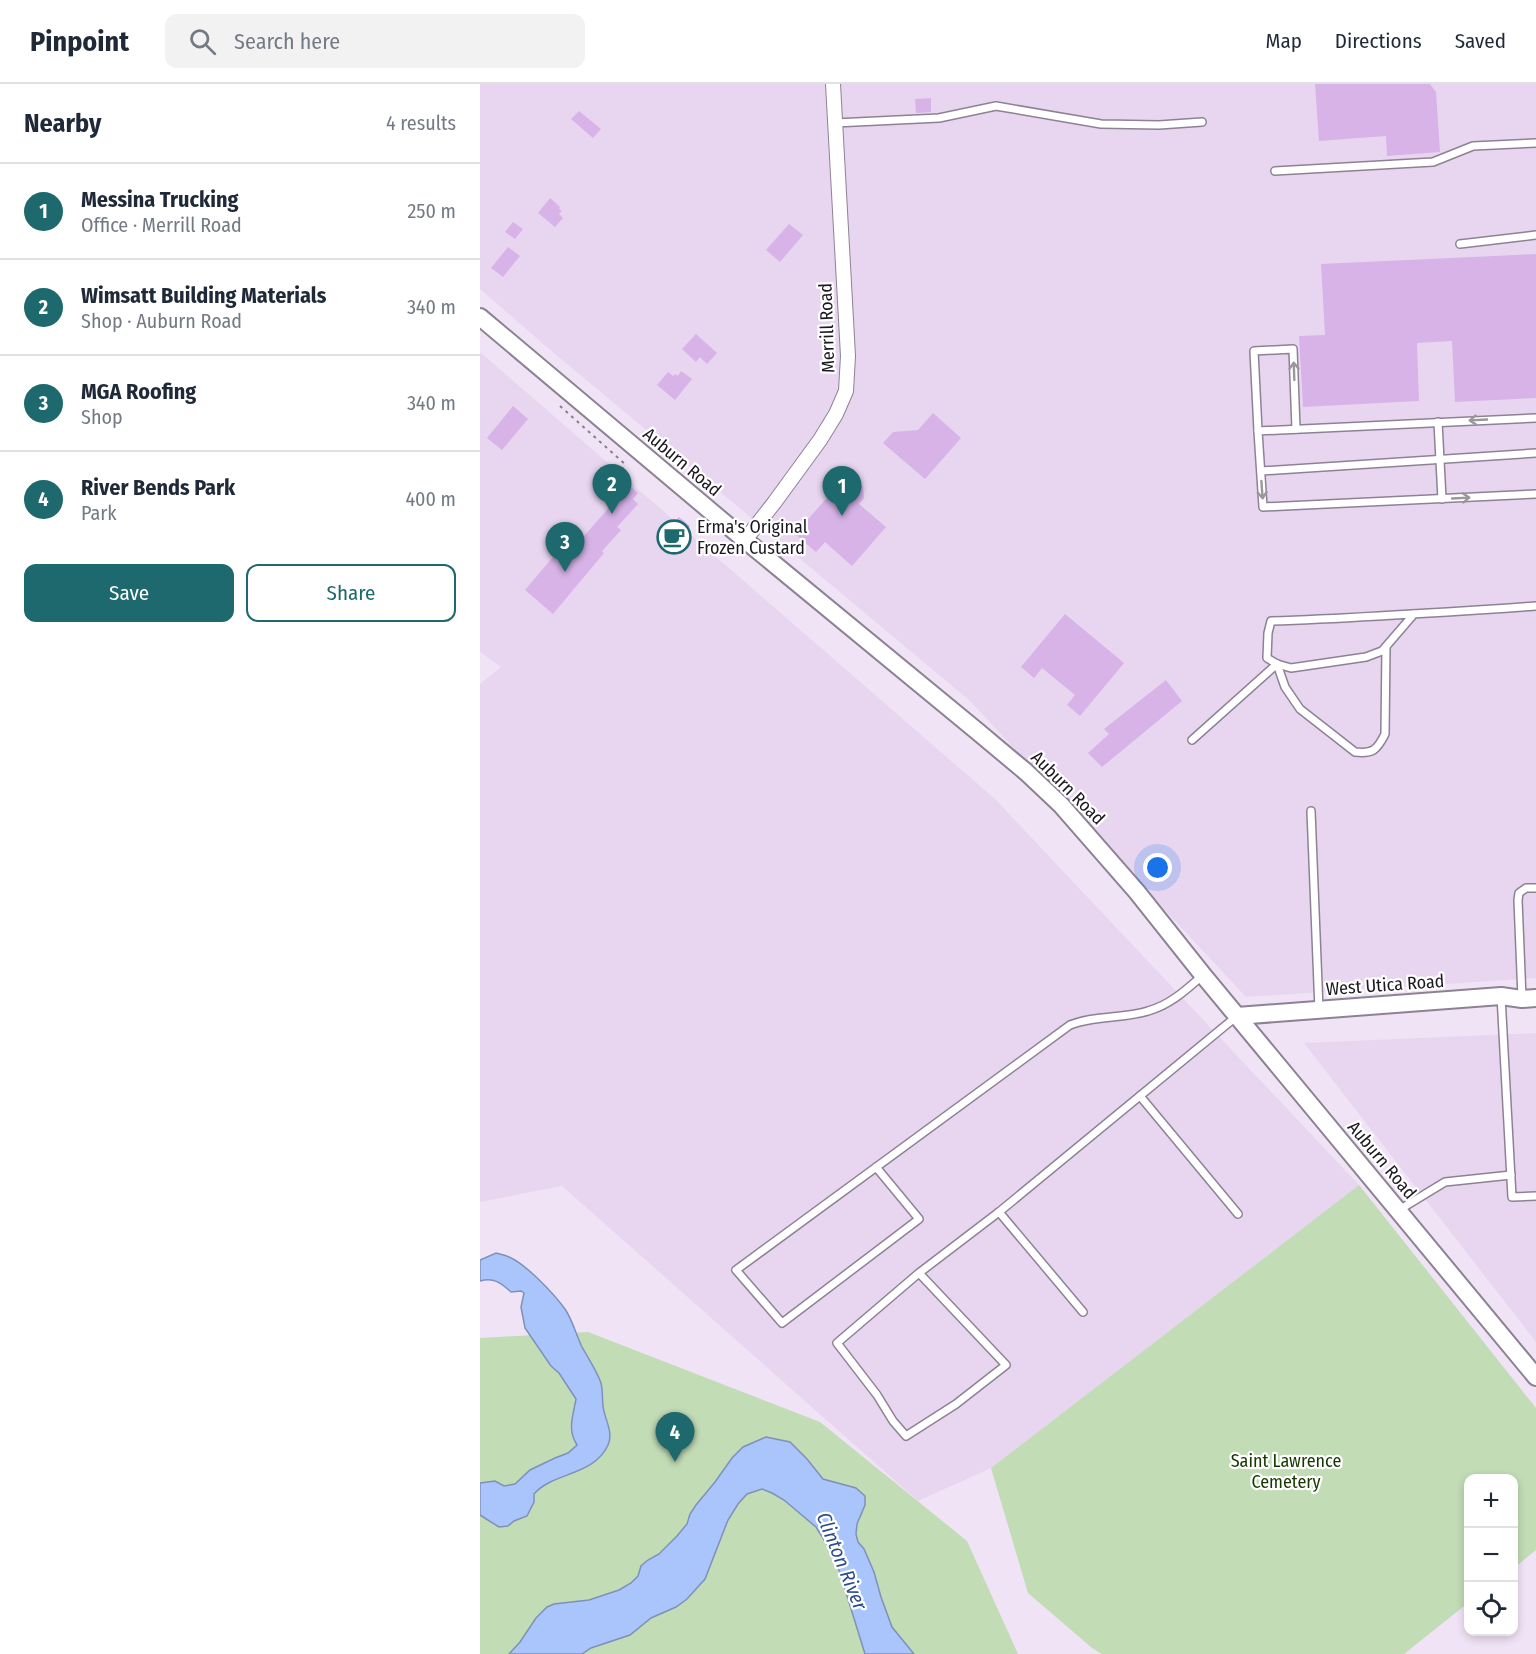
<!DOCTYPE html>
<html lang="en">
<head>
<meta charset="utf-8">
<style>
  body { margin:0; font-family:"Fira Sans Condensed",sans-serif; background:#f2f2f3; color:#1f2937 }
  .controls { position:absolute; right:18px; bottom:18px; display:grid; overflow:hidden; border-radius:12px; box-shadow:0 3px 9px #0003 }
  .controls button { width:54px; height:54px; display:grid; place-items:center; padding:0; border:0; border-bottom:2px solid #e0e1e3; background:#fff; color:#1f2937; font:30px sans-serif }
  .you { position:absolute; left:678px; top:784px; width:21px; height:21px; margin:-15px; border:4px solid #fff; border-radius:50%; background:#1a73e8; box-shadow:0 0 0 9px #1a73e833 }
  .badge { display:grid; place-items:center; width:39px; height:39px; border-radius:50%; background:#1d696e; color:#fff; font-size:20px; font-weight:700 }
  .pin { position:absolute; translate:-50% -50px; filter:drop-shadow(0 2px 3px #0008) }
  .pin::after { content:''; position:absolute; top:32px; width:21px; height:18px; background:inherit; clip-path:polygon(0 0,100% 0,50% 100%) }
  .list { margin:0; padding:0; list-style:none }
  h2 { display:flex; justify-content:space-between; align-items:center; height:78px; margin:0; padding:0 24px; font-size:26px }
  h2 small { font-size:20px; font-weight:400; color:#747a83 }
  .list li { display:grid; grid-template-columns:39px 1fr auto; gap:18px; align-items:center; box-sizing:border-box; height:96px; padding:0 24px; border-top:2px solid #e0e1e3 }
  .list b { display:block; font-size:22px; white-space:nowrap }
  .list p { margin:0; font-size:20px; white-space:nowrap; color:#747a83 }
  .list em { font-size:20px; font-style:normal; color:#747a83 }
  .actions { display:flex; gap:12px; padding:18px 24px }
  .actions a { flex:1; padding:14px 0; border:2px solid #1d696e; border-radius:12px; text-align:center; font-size:21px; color:#1d696e }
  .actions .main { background:#1d696e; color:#fff }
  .icon { flex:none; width:33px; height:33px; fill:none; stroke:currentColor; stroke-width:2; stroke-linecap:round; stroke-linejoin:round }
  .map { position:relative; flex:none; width:1056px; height:1570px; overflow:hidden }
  header { display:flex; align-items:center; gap:36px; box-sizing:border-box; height:84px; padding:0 30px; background:#fff; border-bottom:2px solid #e0e1e3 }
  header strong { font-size:28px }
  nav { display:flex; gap:33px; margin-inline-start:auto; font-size:21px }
  .search { width:420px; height:54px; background:#f2f2f3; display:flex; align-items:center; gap:15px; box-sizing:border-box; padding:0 21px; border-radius:12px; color:#747a83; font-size:22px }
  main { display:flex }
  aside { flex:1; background:#fff }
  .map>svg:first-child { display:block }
  .built { fill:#e8d6f0 }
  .green { fill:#c2dcb6 }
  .water { fill:#a9c5fb; stroke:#7f91b9; stroke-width:1.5 }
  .building { fill:#d7b3e8 }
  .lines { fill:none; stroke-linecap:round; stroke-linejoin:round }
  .service-casing { stroke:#8d8293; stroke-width:10 }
  .minor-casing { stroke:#8d8293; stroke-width:16 }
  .tertiary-casing { stroke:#8d8293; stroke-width:20 }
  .path { stroke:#877e8b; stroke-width:2; stroke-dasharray:3 4.5; stroke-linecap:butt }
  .service { stroke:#fff; stroke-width:7 }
  .minor { stroke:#fff; stroke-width:14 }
  .tertiary { stroke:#fff; stroke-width:16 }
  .oneway { stroke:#99979a }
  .labels { text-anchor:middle; stroke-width:4.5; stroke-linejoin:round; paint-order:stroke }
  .street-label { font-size:18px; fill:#1c181f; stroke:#fff }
  .poi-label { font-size:18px; fill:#1c181f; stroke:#fff; text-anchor:start }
  .park-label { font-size:18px; fill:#173700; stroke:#fff }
  .water-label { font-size:20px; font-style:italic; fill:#2d4c8c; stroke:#fff }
</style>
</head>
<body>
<header>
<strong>Pinpoint</strong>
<div class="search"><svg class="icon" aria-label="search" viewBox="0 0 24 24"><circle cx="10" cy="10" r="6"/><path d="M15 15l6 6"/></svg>Search here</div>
<nav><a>Map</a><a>Directions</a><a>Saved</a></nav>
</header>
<main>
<aside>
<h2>Nearby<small>4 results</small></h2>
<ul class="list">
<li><span class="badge">1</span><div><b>Messina Trucking</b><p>Office · Merrill Road</p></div><em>250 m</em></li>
<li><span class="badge">2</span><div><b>Wimsatt Building Materials</b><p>Shop · Auburn Road</p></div><em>340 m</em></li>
<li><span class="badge">3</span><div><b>MGA Roofing</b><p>Shop</p></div><em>340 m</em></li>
<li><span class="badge">4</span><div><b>River Bends Park</b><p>Park</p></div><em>400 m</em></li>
</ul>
<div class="actions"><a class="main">Save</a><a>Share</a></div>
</aside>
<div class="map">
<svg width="1056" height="1570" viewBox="0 0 1056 1570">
  <rect width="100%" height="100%" fill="#f0e3f6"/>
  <g class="built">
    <path d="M0,0H1056V894L766,913L489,616L68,264L0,205Z"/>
    <path d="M0,268L515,715L879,1101L511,1384L438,1417L82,1102L0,1118V600L21,583L0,568Z"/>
    <path d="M1056,949V1258L824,959Z"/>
  </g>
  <g class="green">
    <path d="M879,1101L1056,1324V1466L1034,1484V1394H988V1519L924,1570H622L612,1564L548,1509L511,1384Z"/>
    <path d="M108,1248L340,1338L487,1457L538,1570H0V1254Z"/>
  </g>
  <g class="water">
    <path d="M16,1169C20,1170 25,1171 29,1173C46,1180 74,1210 85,1225C93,1237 96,1251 102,1263C108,1274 117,1287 121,1299C123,1307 122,1314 123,1322C124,1334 134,1348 128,1361C114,1392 73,1388 54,1410V1418L47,1432L34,1437L28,1442L19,1443L0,1431V1399L15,1397L24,1402L35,1400L50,1386L75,1374L88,1369L97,1361C87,1346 93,1332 96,1315L79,1289L71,1282L45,1244L41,1223L44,1209L41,1207L31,1208C21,1199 14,1193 0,1197V1176Z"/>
    <path d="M286,1353L310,1358L327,1375L343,1395L376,1404L385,1412V1421L377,1440L376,1450L378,1458L384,1465L394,1488L401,1513L412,1543L434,1570H385L359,1486L348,1462L336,1443L304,1416L292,1409L282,1405L267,1410L258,1420L248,1436L225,1495L207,1515L196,1523L171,1534L150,1551L111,1564L102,1570H29L40,1558L56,1534L67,1523L74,1520L109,1516L139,1506L151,1499L158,1492L161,1482L168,1476L179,1470L197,1452L207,1440L210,1430L216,1421L235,1398L252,1374L263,1363Z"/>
  </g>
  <g class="building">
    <path d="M835,0H950L956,8L960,68L907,72L906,52L839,57Z"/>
    <path d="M451,14V28L436,29L435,15Z"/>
    <path d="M99,27L121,45L113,54L91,35Z"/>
    <path d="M70,114L80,123L79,125L82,127L79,130L83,134L75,143L58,129Z"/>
    <path d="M33,138L43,145L35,155L25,148Z"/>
    <path d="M309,140L323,151L300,178L286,166Z"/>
    <path d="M28,163L40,172L23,193L11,184Z"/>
    <path d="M1056,170V314L975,318L972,257L937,259L939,317L823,323L819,252L845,251L841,180Z"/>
    <path d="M216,250L237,269L227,280L220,273L216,278L202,265Z"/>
    <path d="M201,287L212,295L195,316L177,301L188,288L193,292L195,290L198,292Z"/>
    <path d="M33,322L48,335L22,366L7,354Z"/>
    <path d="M453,329L481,354L445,395L403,359L413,348L438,346Z"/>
    <path d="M368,390L383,403L384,414L379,420L406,443L372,482L345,458L336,468L315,450Z"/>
    <path d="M149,401L158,409L153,415L158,420L137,443L141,446L122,467L124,469L73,530L45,506L96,446L104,452Z"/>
    <path d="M199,433L210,442L203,450L210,456L198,470L180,455Z"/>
    <path d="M585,530L644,579L600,632L587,621L595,611L562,584L554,594L541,583Z"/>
    <path d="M686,596L702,617L622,683L608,669L629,650L624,645Z"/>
  </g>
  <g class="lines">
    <defs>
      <g id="service">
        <path d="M355,39L459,34L516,22L621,40L679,41L722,38"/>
        <path d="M795,87L953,78L993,62L1056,59"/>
        <path d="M980,160L1056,151"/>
        <path d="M1056,334L778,347L783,423L1056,410"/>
        <path d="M958,338L962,415"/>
        <path d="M778,347L774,267L813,265L816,345"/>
        <path d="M781,387L1056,369"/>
        <path d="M934,530L902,567L886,573L811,584L797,580L787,574L788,549L791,537C879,534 968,528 1056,522"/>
        <path d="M712,656L797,580L805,603L820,625L875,668C893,670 897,666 905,650L906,563"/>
        <path d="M831,727L839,926"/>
        <path d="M1021,912L1032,1113L1056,1112"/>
        <path d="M1042,914L1038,816L1039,809L1046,804H1056"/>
        <path d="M660,1012L758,1130"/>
        <path d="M396,1083L439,1135L302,1239L256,1186L590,941C615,931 642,935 668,927C690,921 706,906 723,891"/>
        <path d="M919,1126L965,1098L1031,1091"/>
        <path d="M519,1128L603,1228"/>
        <path d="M439,1189L526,1281L476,1320L426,1352L413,1337L397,1311L357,1259L439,1189L519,1128L757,932"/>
      </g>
      <path id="minor" d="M265,456L294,419L340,356L356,330L366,307L368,272L353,0"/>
      <g id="tertiary">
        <path d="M0,233L265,456L497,647L546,688L581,721L657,808L723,891L1056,1293"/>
        <path d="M757,932L1021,912L1042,915L1056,914"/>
      </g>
    </defs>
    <use href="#service" class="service-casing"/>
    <use href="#minor" class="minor-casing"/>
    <use href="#tertiary" class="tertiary-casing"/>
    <path class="path" d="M80,322L145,380"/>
    <use href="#service" class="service"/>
    <use href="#minor" class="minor"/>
    <use href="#tertiary" class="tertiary"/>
  </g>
  <defs><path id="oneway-shaft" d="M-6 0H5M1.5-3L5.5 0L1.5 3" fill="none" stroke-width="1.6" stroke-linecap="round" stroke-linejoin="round" transform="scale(1.5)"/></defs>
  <g class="oneway">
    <use href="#oneway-shaft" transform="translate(814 287) rotate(-92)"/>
    <use href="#oneway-shaft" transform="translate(998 336) rotate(177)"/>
    <use href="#oneway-shaft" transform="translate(782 406) rotate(86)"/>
    <use href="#oneway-shaft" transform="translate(981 414) rotate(-3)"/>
  </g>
  <defs>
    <symbol id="cafe-ring" viewBox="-11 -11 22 22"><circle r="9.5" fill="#fff" stroke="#1d696e" stroke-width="1.5"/><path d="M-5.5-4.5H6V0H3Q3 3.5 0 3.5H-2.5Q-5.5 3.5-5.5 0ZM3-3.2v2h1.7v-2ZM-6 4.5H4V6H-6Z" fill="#1d696e"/></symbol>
  </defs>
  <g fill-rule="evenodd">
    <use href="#cafe-ring" x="175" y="434" width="38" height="38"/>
  </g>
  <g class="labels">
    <g class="street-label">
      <text transform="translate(347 244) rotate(-92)" y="6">Merrill Road</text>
      <text transform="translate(202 378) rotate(40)" y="6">Auburn Road</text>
      <text transform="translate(588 704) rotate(45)" y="6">Auburn Road</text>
      <text transform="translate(905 901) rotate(-4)" y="6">West Utica Road</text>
      <text transform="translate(902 1076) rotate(50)" y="6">Auburn Road</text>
    </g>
    <g class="poi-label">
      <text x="217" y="449">Erma's Original<tspan x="217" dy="21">Frozen Custard</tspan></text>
    </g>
    <g class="park-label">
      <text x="806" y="1383">Saint Lawrence<tspan x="806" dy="21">Cemetery</tspan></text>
    </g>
    <g class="water-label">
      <text transform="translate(362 1477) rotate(68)" y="7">Clinton River</text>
    </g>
  </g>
</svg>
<div class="controls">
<button>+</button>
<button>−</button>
<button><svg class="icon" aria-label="locate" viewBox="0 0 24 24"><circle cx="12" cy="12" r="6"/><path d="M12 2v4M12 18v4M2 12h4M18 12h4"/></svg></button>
</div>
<div class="you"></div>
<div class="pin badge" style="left:362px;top:432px">1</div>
<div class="pin badge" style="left:132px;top:430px">2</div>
<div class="pin badge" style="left:85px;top:488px">3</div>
<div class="pin badge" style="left:195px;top:1378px">4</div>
</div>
</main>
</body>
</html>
